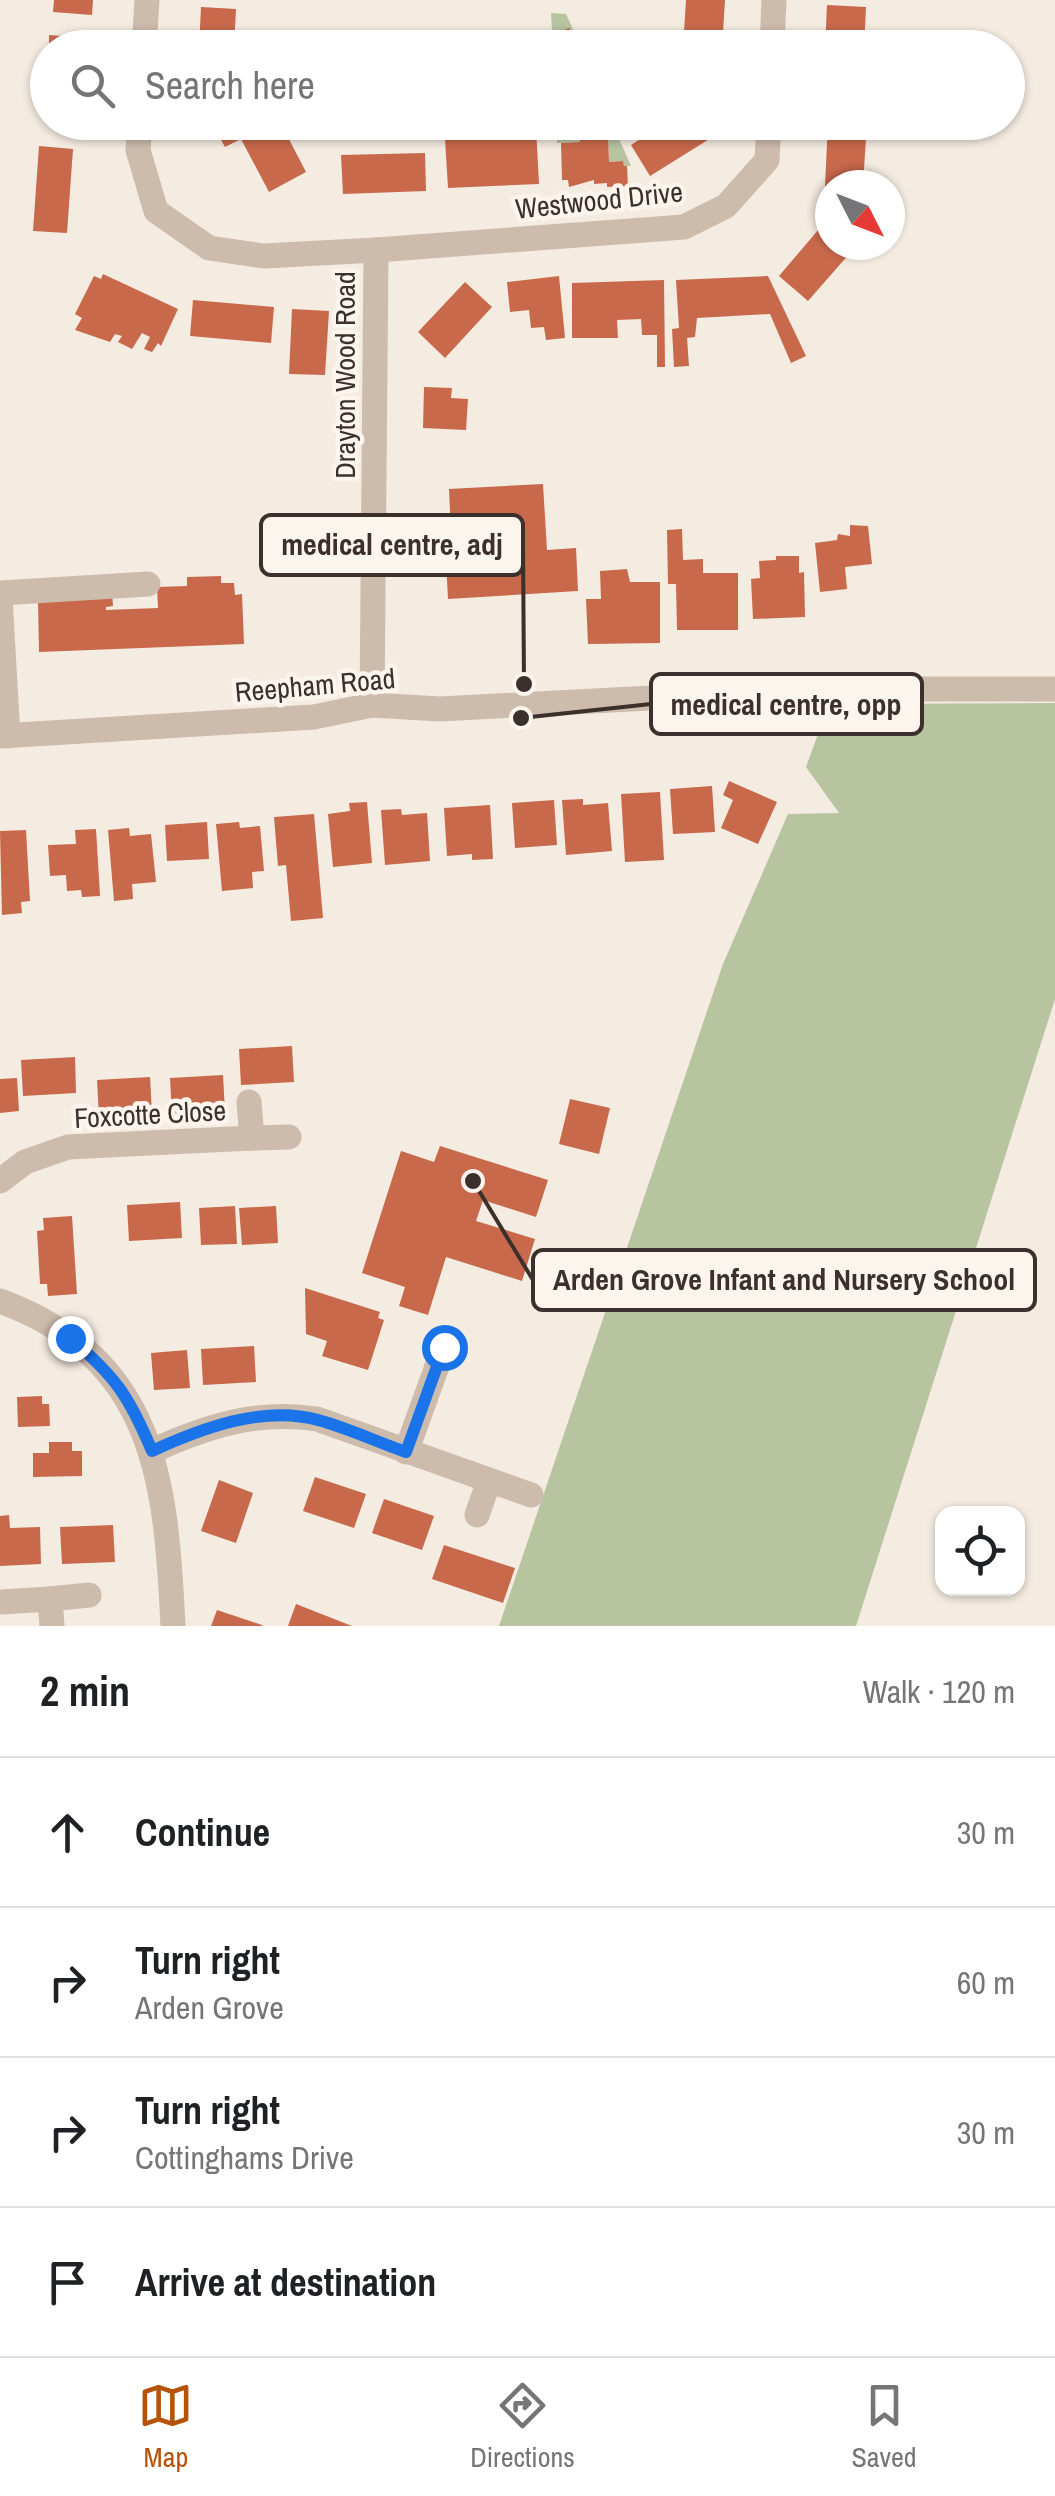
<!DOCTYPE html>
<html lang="en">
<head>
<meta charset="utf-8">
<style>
  body { margin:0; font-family:"Archivo Narrow",sans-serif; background:#f6f6f6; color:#202124 }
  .controls { position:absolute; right:30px; bottom:30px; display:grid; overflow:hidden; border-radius:20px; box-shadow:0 2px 8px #0004 }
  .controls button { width:90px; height:90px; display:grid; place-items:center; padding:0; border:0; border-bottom:2px solid #e0e0e0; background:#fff; color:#202124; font:50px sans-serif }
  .compass { position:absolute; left:815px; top:170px; width:90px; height:90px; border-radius:50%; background:#fff; box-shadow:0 2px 8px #0004; rotate:132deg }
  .stop { position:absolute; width:30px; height:30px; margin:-22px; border:8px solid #1a73e8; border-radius:50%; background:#fff }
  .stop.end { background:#1a73e8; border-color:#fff; box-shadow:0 2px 10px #0008 }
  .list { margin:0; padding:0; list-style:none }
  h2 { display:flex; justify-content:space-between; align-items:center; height:130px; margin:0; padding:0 40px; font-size:42px }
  h2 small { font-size:32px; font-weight:400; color:#757577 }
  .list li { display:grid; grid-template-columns:65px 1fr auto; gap:30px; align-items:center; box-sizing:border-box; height:150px; padding:0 40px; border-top:2px solid #e0e0e0 }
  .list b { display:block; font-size:38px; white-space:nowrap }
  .list p { margin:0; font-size:32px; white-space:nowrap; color:#757577 }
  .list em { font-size:32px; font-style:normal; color:#757577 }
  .icon { flex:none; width:55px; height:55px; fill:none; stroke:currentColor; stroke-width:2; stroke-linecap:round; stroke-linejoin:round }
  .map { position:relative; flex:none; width:1055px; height:1626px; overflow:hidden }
  .search { position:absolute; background:#fff; box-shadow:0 2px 8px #0004; left:30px; right:30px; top:30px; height:110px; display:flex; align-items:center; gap:25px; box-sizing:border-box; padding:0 35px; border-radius:55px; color:#757577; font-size:38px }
  .sheet { height:730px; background:#fff }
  nav { display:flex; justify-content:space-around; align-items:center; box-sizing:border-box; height:140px; border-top:2px solid #e0e0e0; background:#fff; font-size:28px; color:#757577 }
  nav a { display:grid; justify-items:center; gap:5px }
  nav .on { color:#b45309 }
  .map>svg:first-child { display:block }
  .green { fill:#b8c4a0 }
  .building { fill:#c8694b }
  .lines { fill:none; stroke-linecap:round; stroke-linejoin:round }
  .minor { stroke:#cdbbac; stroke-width:25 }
  .route { stroke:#1a73e8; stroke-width:12 }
  .labels { text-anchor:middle; stroke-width:9; stroke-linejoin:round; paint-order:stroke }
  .street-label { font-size:28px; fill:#3b302b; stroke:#fbf5ee }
  .leader { fill:none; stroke:#3b302b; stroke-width:4 }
  .callout-dot { fill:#3b302b; stroke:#fbf5ee; stroke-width:4 }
  .callout { fill:#fbf5ee; stroke:#3b302b; stroke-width:4 }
  .callout-label { font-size:30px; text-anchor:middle; font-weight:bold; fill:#3b302b }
</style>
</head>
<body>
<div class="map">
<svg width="1055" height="1626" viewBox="0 0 1055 1626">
  <rect width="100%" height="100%" fill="#f4ebe1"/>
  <g class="green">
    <path d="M551,13L566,14L581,47H553Z"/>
    <path d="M556,123H579L580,142L557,143Z"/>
    <path d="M601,123H612L631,166H624L623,161L609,162L608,135H601Z"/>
    <path d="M1055,703V999L856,1626H499L723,964L788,814L839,813L806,767L829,704Z"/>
  </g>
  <g class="building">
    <path d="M54,0H93L92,15L53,12Z"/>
    <path d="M686,0H725L722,48H683Z"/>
    <path d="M827,5L866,7L864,48H825Z"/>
    <path d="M201,7L236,9L234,48H199Z"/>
    <path d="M569,28L579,48H561L558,43L564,41L559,32Z"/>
    <path d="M49,35L89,38L88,48H49Z"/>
    <path d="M228,122H280L306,172L269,192L241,139L225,147L215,129Z"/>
    <path d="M579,122H601V135L608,134L609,162L623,161L624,166H627L628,186L607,187V183L594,184V180L569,187L568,180H562L561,143L580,142Z"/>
    <path d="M667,122H712L719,133L650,176L631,145Z"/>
    <path d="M828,122H867L863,185L825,186Z"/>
    <path d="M536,127L539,184L448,188L445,139L511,135V129Z"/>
    <path d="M39,146L73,149L67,233L33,231Z"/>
    <path d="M425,153L426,191L343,194L341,155Z"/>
    <path d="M830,216V245H857L808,301L779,276Z"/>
    <path d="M103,274L178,309L161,346L158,343L152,352L144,349L150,337L142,333L132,349L118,342L122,336L115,334L110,342L75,330L82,318L75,314L94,276L101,279Z"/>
    <path d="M559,276L565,338L546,340L544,327L531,328L529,310L510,312L507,282Z"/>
    <path d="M768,276L806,356L791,363L770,314L697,318L695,337L687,338L689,366L674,367L672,329L679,328L676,280Z"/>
    <path d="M664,280L665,367H657V335H642L641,319L617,320L618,338H572V283Z"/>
    <path d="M465,282L492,307L445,358L418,332Z"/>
    <path d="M193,300L274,307L271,343L190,336Z"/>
    <path d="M292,309L329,311L325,375L289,374Z"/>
    <path d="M424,387L452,388L451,398L468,399L466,430L423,428Z"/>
    <path d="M543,484L547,550L576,548L578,591L448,599L446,561L491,559L490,530L451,533L449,489Z"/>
    <path d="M850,525L868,526L872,564L845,567L847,589L820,592L815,543L837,540L838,534L850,536Z"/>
    <path d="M682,529L683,560L703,559V573H738V630H677L676,584H668L667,530Z"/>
    <path d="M776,556H799V573L804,572L805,617L753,619L751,579L760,578L759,561L776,560Z"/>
    <path d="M627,569L630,582H660V643L588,644L586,599H601L600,571Z"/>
    <path d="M221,576V583H234L235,595L242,594L244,644L39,652L38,601L112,591L113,606L106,607V610L158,608L157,587L187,586V577Z"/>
    <path d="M729,781L777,802L758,844L721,828L733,800L723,795Z"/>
    <path d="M712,786L715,832L673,834L670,789Z"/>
    <path d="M660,792L664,860L625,862L621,794Z"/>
    <path d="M583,799V805L608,803L612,851L566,855L562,800Z"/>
    <path d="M554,800L557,845L515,848L512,803Z"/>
    <path d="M367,802L372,863L333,867L328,814L350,811L349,803Z"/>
    <path d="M490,805L493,859L472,860V854L447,856L444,808Z"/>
    <path d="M401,809L402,815L427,813L430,861L385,865L381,810Z"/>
    <path d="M314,814L323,918L291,921L286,865L278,866L274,817Z"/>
    <path d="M207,822L209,859L167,861L165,825Z"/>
    <path d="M239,822L240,828L260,826L264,871L252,872L253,888L222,891L216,824Z"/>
    <path d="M129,828L130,836L151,834L156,882L132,884L133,899L114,901L108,830Z"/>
    <path d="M96,829L100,896L82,897L81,890L67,891L66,875L50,876L48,845L76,844L75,830Z"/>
    <path d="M26,830L30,901L21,902L22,913L2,915L0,831Z"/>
    <path d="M292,1046L294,1082L241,1085L239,1049Z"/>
    <path d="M75,1057L76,1093L23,1096L21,1060Z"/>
    <path d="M223,1075L225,1111L172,1114L170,1078Z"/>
    <path d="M150,1077L152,1113L99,1116L97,1080Z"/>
    <path d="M17,1078L19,1111L0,1113V1079Z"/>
    <path d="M570,1099L610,1108L599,1154L559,1144Z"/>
    <path d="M440,1146L548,1180L536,1217L483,1200L476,1221L535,1239L522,1281L446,1257L428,1315L399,1306L405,1287L362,1273L401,1151L434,1162Z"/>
    <path d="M180,1202L182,1238L129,1241L127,1205Z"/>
    <path d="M235,1206L237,1244L201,1245L199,1208Z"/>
    <path d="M276,1206L278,1243L242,1245L239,1208Z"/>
    <path d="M72,1216L77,1294L48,1296L47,1284H40L37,1231L44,1230L43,1218Z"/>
    <path d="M305,1288L380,1312L378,1318L384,1320L368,1370L322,1356L327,1341L306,1334Z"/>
    <path d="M254,1346L256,1382L203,1385L201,1349Z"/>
    <path d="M187,1350L190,1388L154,1390L151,1353Z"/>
    <path d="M42,1396V1404H49L50,1426L18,1427L17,1397Z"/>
    <path d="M49,1442H72V1451H82V1476L33,1477V1453H49Z"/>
    <path d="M315,1477L366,1494L354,1528L303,1511Z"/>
    <path d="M219,1480L253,1493L236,1543L201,1531Z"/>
    <path d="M384,1499L434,1516L422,1550L372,1533Z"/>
    <path d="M9,1515L10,1528L40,1527L41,1564L0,1566V1516Z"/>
    <path d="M113,1525L115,1562L62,1564L60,1527Z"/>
    <path d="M444,1545L515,1568L503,1603L432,1579Z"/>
    <path d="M296,1604L352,1626H288Z"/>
    <path d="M217,1610L262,1625V1626H211Z"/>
  </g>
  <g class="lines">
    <g class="minor">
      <path d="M144,48L147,0"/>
      <path d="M772,48L774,0"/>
      <path d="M140,122L138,150L156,211L209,248L264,256L376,250L372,705"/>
      <path d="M376,250L684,227L726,206L767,160L769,122"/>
      <path d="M0,593L148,584"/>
      <path d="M0,598L8,736"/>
      <path d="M0,736L314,717L372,705L440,709L823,689H1055"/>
      <path d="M252,1138L289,1137"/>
      <path d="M0,1181L25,1162L68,1147L252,1138L249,1102"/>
      <path d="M0,1301C156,1359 166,1480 173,1626"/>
      <path d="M152,1451C207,1426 257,1410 317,1419L531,1495"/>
      <path d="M406,1452L444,1347"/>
      <path d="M477,1515L489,1481"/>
      <path d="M50,1599L89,1595"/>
      <path d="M0,1602L50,1599L52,1626"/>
    </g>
  </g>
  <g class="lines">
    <path class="route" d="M70,1338C115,1376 129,1396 152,1451C202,1428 263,1405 318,1420C348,1428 377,1442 406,1452L444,1347"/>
  </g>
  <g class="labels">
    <g class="street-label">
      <text transform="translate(599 200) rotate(-6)" y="10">Westwood Drive</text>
      <text transform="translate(345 375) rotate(-90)" y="10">Drayton Wood Road</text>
      <text transform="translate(315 685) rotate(-5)" y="10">Reepham Road</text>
      <text transform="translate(150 1114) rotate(-3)" y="10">Foxcotte Close</text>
    </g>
  </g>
  <path class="leader" d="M524 684L523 545M521 718L651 704M473 1181L533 1280"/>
  <g class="callout-dot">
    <circle cx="524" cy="684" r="10"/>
    <circle cx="521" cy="718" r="10"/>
    <circle cx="473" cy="1181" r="10"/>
  </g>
  <g class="callout">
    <rect x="261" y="515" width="262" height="60" rx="10"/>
    <rect x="651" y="674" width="271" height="60" rx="10"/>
    <rect x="533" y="1250" width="502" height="60" rx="10"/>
  </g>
  <g class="callout-label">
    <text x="392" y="555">medical centre, adj</text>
    <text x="786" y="715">medical centre, opp</text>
    <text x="784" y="1290">Arden Grove Infant and Nursery School</text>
  </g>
</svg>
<div class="controls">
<button><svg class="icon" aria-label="locate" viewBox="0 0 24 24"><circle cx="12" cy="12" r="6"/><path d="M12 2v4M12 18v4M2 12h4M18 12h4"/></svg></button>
</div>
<svg class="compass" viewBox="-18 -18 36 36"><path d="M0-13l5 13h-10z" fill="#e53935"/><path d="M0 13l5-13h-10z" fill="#757577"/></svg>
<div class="stop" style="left:444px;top:1347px"></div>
<div class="stop end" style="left:70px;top:1338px"></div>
<div class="search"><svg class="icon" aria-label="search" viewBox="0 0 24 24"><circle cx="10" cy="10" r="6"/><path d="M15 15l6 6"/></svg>Search here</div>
</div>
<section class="sheet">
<h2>2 min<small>Walk · 120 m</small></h2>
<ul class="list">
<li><svg class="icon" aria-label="ahead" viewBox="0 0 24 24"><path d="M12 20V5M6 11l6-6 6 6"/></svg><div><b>Continue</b></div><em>30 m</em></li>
<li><svg class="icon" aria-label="right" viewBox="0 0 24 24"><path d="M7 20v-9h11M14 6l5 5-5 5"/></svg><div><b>Turn right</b><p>Arden Grove</p></div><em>60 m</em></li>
<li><svg class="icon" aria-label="right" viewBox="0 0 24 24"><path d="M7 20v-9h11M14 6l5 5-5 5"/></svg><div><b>Turn right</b><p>Cottinghams Drive</p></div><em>30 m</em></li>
<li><svg class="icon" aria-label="arrive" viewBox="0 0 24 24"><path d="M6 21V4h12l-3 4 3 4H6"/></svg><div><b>Arrive at destination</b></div></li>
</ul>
</section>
<nav>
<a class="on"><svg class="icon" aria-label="map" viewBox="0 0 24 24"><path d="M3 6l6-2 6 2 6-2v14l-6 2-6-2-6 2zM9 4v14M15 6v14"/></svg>Map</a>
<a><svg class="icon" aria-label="directions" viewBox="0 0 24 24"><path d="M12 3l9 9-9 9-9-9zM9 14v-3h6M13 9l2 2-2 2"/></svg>Directions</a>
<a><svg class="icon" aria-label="saved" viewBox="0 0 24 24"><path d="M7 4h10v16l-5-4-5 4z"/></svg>Saved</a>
</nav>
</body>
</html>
